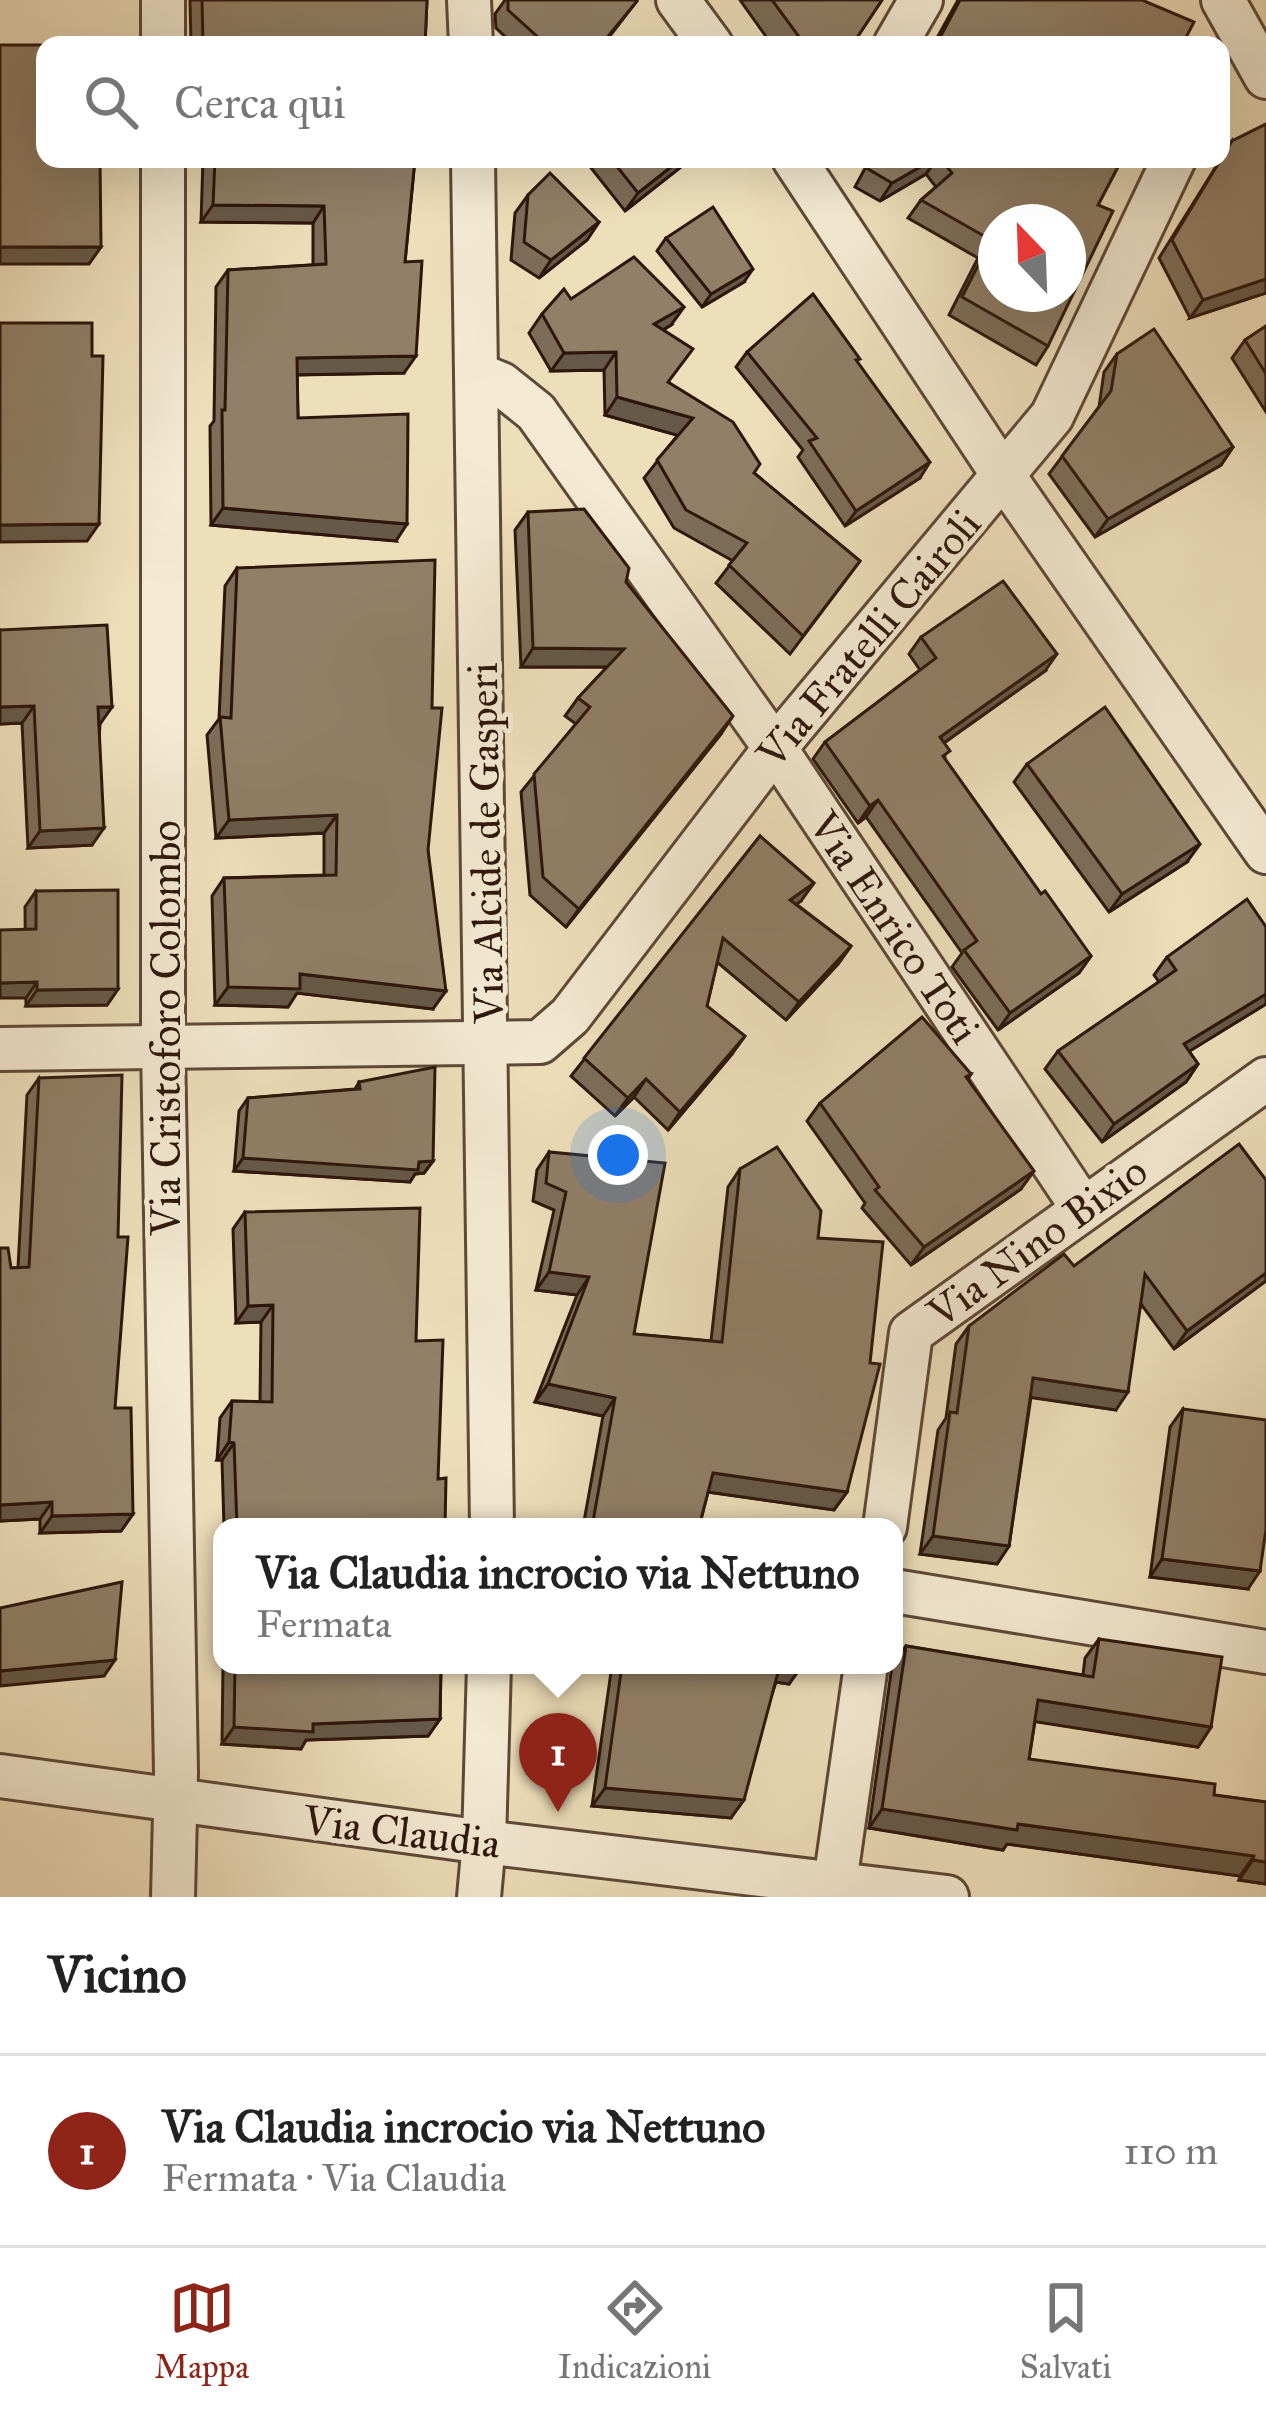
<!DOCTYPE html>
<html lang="it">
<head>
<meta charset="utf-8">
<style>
  body { margin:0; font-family:"IM FELL Great Primer",serif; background:#f2f2f2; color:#222 }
  .compass { position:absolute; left:978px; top:204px; width:108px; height:108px; border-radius:50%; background:#fff; box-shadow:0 12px 48px #0002; rotate:337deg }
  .you { position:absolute; left:618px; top:1155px; width:42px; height:42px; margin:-30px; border:9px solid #fff; border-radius:50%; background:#1a73e8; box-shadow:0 0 0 18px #1a73e833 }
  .badge { display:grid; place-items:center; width:78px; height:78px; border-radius:50%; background:#8f2418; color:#fff; font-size:39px; font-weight:700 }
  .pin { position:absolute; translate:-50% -99px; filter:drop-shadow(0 3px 6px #0008) }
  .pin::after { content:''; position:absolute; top:63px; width:42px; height:36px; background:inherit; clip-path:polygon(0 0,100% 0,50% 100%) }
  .popup { position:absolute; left:213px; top:1518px; width:690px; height:156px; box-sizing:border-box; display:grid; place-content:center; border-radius:24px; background:#fff; filter:drop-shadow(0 3px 9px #0005); font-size:39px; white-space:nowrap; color:#767676 }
  .popup b { font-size:45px; color:#222 }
  .popup::after { content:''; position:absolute; left:50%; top:100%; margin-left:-24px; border:24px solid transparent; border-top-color:#fff }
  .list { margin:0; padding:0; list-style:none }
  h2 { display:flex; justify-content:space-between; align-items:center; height:156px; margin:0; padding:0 48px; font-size:51px }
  h2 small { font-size:39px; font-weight:400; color:#767676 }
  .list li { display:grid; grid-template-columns:78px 1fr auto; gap:36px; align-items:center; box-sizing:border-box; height:192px; padding:0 48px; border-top:3px solid #e0e0e0 }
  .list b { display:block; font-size:45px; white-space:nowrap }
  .list p { margin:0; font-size:39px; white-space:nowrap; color:#767676 }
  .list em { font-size:39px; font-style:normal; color:#767676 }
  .icon { flex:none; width:66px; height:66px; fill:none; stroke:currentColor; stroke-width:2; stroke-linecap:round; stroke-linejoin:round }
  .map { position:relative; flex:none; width:1266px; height:1897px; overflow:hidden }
  .search { position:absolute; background:#fff; box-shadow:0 12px 48px #0002; left:36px; right:36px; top:36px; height:132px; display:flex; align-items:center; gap:30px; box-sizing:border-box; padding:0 42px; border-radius:24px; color:#767676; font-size:45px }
  .sheet { height:348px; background:#fff }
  nav { display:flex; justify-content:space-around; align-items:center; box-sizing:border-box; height:168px; border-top:3px solid #e0e0e0; background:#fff; font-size:33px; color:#767676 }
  nav a { display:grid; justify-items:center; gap:6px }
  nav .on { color:#8f2418 }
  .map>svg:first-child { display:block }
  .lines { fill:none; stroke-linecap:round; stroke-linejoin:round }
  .minor-casing { stroke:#5d4937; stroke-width:48 }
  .minor { stroke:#f4ead3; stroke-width:42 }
  .wall { fill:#7d6d59; stroke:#2d170b; stroke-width:3 }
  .shaded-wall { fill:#665948; stroke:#2d170b; stroke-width:3 }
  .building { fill:#917f67; stroke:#2d170b; stroke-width:3; fill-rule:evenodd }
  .labels { text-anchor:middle; stroke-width:10; stroke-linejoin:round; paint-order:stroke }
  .street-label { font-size:42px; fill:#2d170b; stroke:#f4ead3 }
</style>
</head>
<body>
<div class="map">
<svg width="1266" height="1897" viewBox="0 0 1266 1897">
  <rect width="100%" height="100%" fill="#eedfbb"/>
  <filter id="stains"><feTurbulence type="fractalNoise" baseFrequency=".00167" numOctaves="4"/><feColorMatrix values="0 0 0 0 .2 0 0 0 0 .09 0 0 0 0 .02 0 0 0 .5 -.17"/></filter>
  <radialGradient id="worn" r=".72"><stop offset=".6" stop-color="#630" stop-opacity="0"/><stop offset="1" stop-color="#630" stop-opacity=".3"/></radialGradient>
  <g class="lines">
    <defs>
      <g id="minor">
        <path d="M163,0V45"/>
        <path d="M469,0L471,45"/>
        <path d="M678,0L711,45"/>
        <path d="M1223,0L1266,77"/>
        <path d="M895,45L921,0"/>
        <path d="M163,159V1047L176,1772L173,1897"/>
        <path d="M473,159L492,1527"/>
        <path d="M794,159L1001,472L1266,852"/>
        <path d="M479,375L501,384L536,412L775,748L1082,1207"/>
        <path d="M0,1049L540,1042L570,1016L775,748L1052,416L1174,159"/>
        <path d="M885,1527L911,1333L1266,1079"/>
        <path d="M894,1591L1266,1652"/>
        <path d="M0,1776L484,1842L947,1897"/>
        <path d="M479,1897L484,1842L489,1665"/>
        <path d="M833,1897L866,1665"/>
      </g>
    </defs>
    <use href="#minor" class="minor-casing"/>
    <use href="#minor" class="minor"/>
  </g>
  <g class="wall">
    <path d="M190,0H427L425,45H191Z"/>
    <path d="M505,0H636L637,1L603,45H514L496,28L495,14Z"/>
    <path d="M740,0H882L852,45H772Z"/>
    <path d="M958,0H1142L1182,45H933Z"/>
    <path d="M1232,141L1266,293L1190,318L1159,258Z"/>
    <path d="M203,159H415L405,262L404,373L297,375L298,418L396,541L211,525L210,426L214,421L216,287L228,270L313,265V223L201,222Z"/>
    <path d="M584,159H691L625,211Z"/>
    <path d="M870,159H1122L1098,205L1048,346L1036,365L949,315L978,258L908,218L921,200L936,187L926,174L880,201L855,187Z"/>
    <path d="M528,195L599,222L587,240L539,278L511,260L515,213Z"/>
    <path d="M666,238L744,282L702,307L657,251Z"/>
    <path d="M571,299L671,325L663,330L669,383L754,473L860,561L790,654L716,583L733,561L674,528L644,478L678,435L605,415L604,370L551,371L529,333L542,314Z"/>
    <path d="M1266,326V412L1232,358L1245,340Z"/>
    <path d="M747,352L857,362L920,478L845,526L798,457L803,450L736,367Z"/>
    <path d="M1117,354L1233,447L1221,465L1095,537L1049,474L1099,407L1104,372Z"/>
    <path d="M528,512L626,582L721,734L566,927L530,895L521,792L576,724L565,716L578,698L607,667H521L515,530Z"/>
    <path d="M237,568L428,850L433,1009L297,993L288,1007L215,1005L212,896L224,878L324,875V833L216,838L207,735L219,719L225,586Z"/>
    <path d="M0,630L100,724L92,845L28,848L22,723L0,724Z"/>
    <path d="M921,637L1045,671L944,743L945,759L1041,894L1091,956L1079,973L998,1030L952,967L962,953L866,817L858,823L813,759L825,742L920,670L909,654Z"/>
    <path d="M1027,764L1187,862L1109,912L1014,782Z"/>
    <path d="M760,836L801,901L796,904L851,946L838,964L786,1020L717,962L707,1006L732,1054L668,1130L634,1097L615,1116L571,1076Z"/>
    <path d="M36,891L118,989L107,1005L26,1006L25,907Z"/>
    <path d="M1266,927V1004L1189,1051L1198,1064L1186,1082L1102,1142L1045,1069L1058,1051L1159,982L1154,975L1167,957Z"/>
    <path d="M971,1074L968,1079L1021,1189L911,1265L862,1208L865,1203L807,1121L820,1103Z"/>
    <path d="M39,1078L115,1408L133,1514L121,1531L40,1533V1519L0,1521V1248L11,1268H18L27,1095Z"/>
    <path d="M359,1082L433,1161L424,1173L415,1174L410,1182L234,1171L239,1111L248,1098L355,1089Z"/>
    <path d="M549,1152L634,1334L711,1341L728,1187L740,1169L818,1238L847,1492L834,1510L708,1492L699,1527H583L603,1416L535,1402L577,1295L536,1290L554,1210L533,1201L537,1170Z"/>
    <path d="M245,1212L416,1341L445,1527H224L222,1460H217L220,1418L232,1401L260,1402L261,1322L236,1323L233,1229Z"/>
    <path d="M1074,1266L1266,1281L1174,1349L1141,1304L1116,1410L1031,1397L1009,1546L997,1564L920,1554L938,1430L946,1418L956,1344L969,1326Z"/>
    <path d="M1183,1409L1248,1589L1150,1577L1170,1427Z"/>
    <path d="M1099,1639L1211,1727L1198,1747L1035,1721L1029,1759L1214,1795L1266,1802V1884L1239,1880L1240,1876L1007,1844L1003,1850L869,1828L892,1666L906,1646L1083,1675L1085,1658Z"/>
    <path d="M223,1665H441L440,1719L428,1736L306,1740L301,1749L222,1744Z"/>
    <path d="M612,1665H802L789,1684L776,1682L731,1818L592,1806Z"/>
  </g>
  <g class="shaded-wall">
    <path d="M681,159H691L625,211L638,193Z"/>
    <path d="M934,159H937L926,174L880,201L892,183Z"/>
    <path d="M213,205L324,206L313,223L201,222Z"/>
    <path d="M599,222L587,240L539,278L551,260Z"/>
    <path d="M0,247H101L89,264H0Z"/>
    <path d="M753,269L744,282L702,307L711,294Z"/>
    <path d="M1266,279V293L1190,318L1203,300Z"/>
    <path d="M684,307L671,325L642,342L654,324Z"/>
    <path d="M616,352L604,370L551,371L564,353Z"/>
    <path d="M416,356L404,373L285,375L297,358Z"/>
    <path d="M617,397L693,418L680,436L605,415Z"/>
    <path d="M1233,447L1221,465L1095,537L1108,519Z"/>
    <path d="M930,462L920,478L845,526L856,511Z"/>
    <path d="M223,508L407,524L396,541L211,525Z"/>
    <path d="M99,524L87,541L0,542V525Z"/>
    <path d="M533,648L624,649L611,667H521Z"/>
    <path d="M1057,654L1045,671L928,754L940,737Z"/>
    <path d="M34,706L22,723L0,724V707Z"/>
    <path d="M98,707H112L100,724H86Z"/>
    <path d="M733,716L721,734L566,927L579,909Z"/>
    <path d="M878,800L866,817L858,823L870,806Z"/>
    <path d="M337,815L324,833L216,838L229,820Z"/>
    <path d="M104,828L92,845L28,848L40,831Z"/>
    <path d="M1200,844L1187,862L1109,912L1122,894Z"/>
    <path d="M814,883L801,901L778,918L790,900Z"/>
    <path d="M851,946L838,964L786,1020L799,1002Z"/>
    <path d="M1091,956L1079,973L998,1030L1010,1013Z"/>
    <path d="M300,974L446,991L433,1009L297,993L288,1007L215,1005L228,987Z"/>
    <path d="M37,982L26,998H0V983Z"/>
    <path d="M118,989L107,1005L26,1006L37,990Z"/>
    <path d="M1266,994V1004L1172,1062L1184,1044Z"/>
    <path d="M745,1036L732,1054L668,1130L680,1112Z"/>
    <path d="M1198,1064L1186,1082L1102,1142L1114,1124Z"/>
    <path d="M646,1079L634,1097L615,1116L628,1098Z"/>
    <path d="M243,1158L419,1162L433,1161L424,1173L415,1174L410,1182L234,1171Z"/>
    <path d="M1034,1171L1021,1189L911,1265L924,1247Z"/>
    <path d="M549,1272L589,1277L577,1295L536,1290Z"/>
    <path d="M1266,1273V1281L1174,1349L1187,1331Z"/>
    <path d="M273,1305L261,1322L236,1323L248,1306Z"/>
    <path d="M1033,1378L1128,1392L1116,1410L1021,1396Z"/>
    <path d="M548,1384L615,1398L603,1416L535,1402Z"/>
    <path d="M229,1442L234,1443L222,1460H217Z"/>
    <path d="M713,1473L847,1492L834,1510L701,1491Z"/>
    <path d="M52,1502L40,1519L0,1521V1505Z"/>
    <path d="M133,1514L121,1531L40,1533L52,1516Z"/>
    <path d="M933,1536L1009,1546L997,1564L920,1554Z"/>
    <path d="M1162,1559L1260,1571L1248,1589L1150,1577Z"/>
    <path d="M115,1660L104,1676L0,1686V1671Z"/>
    <path d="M779,1665L802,1666L789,1684L768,1681Z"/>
    <path d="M1038,1700L1211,1727L1198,1747L1024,1720Z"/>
    <path d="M440,1719L428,1736L306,1740L301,1749L222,1744L234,1727Z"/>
    <path d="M605,1788L744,1800L731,1818L592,1806Z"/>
    <path d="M882,1809L1018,1824L1254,1856L1240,1876L1007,1844L1003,1850L869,1828Z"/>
    <path d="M1253,1860L1266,1862V1884L1239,1880Z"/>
  </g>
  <g class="building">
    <path d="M202,0H427L425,45H203Z"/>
    <path d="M508,0H636L637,1L601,45H537L541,40L508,10Z"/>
    <path d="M772,0H882L852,45H805Z"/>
    <path d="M960,0H1142L1194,22L1182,45H936Z"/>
    <path d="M0,45H100H45V159H100L101,247H0Z"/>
    <path d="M1266,124V279L1203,300L1172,240L1232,141Z"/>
    <path d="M215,159H415L405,262L422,261L416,356L297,358L298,418L408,414L407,524L223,508L222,410H225L228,270L326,264L324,206L213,205Z"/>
    <path d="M611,159H681L638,193Z"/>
    <path d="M873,159H934L892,183L868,169Z"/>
    <path d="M941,159H1122L1098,205L1113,211L1048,346L962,297L991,240L921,200L952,173ZM996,222H1068V294H996Z"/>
    <path d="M550,173L599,222L551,260L524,242L528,195Z"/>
    <path d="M713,207L753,269L711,294L666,238Z"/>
    <path d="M634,257L684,307L654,324L693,349L668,382L733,422L760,464L754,473L860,561L803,636L729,565L747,543L686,510L657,460L693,418L617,397L616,352L564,353L542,314L564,289L571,299Z"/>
    <path d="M813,294L860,359L856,360L930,462L856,511L809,441L817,438L747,352Z"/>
    <path d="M0,323H92V356H103L99,524L0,525Z"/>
    <path d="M1266,326V374L1245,340Z"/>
    <path d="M1154,329L1233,447L1108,519L1062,456L1111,391L1117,354Z"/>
    <path d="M584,509L629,568L626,582L733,716L579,909L543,877L534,774L590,707L578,698L624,649L533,648L528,512Z"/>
    <path d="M435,560L432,708H442L428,850L446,991L300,974V989L228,987L224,878L336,875L337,815L229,820L220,717L231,718L237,568Z"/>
    <path d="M1003,581L1057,654L940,737L950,751L943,756L1041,894L1045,891L1091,956L1010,1013L964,950L977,941L878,800L870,806L825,742L936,658L921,637Z"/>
    <path d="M107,625L112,707H98L104,828L40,831L34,706L0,707V630Z"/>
    <path d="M1105,707L1200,844L1122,894L1027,764Z"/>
    <path d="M760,836L814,883L790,900L851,946L799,1002L723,938L707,1006L745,1036L680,1112L646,1079L628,1098L584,1058Z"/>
    <path d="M118,890V989L37,990V982L0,983V930L36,929V891Z"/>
    <path d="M1247,899L1266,927V994L1184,1044L1198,1064L1114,1124L1058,1051L1176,970L1167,957Z"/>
    <path d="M922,1017L971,1074L966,1077L1034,1171L924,1247L875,1190L879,1187L820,1103Z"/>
    <path d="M435,1067L433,1161L419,1162L418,1170L243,1158L248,1098L360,1089L359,1082Z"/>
    <path d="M122,1075L118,1237H128L115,1408H131L133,1514L52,1516V1502L0,1505V1248H8L11,1268L29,1267L39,1078Z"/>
    <path d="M1239,1144L1266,1180V1273L1187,1331L1145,1274L1128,1392L1033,1378L1009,1546L933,1536L950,1412L957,1413L969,1326L1064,1254L1074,1266Z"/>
    <path d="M777,1147L821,1211L818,1238L883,1242L870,1363L880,1364L847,1492L713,1473L699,1527H592L615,1398L548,1384L589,1277L549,1272L566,1192L546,1183L549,1152L665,1163L634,1334L722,1342L740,1169Z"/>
    <path d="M420,1208L416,1341L443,1340L438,1479L446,1478L445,1527H237L234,1443L229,1442L232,1401L272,1402L273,1305L248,1306L245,1212Z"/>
    <path d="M1183,1409L1266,1420V1529L1260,1571L1162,1559Z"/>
    <path d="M122,1582L115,1660L0,1671V1608Z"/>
    <path d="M1099,1639L1222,1657L1211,1727L1038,1700L1029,1759L1215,1784L1214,1795L1266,1802V1862L1253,1860L1254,1856L1018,1824L1017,1830L882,1809L906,1646L1093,1677Z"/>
    <path d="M235,1665H441L440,1719L313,1724V1732L234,1727Z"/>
    <path d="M622,1665H780L744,1800L605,1788Z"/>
  </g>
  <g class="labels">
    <g class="street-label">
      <text transform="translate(868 638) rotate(-50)" y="15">Via Fratelli Cairoli</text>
      <text transform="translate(485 843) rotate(-91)" y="15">Via Alcide de Gasperi</text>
      <text transform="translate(895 927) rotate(56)" y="15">Via Enrico Toti</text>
      <text transform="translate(165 1028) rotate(-90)" y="15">Via Cristoforo Colombo</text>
      <text transform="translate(1037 1241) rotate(-36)" y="15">Via Nino Bixio</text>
      <text transform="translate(402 1831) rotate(7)" y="15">Via Claudia</text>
    </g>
  </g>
  <rect width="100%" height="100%" filter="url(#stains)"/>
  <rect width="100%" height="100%" fill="url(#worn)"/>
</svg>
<svg class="compass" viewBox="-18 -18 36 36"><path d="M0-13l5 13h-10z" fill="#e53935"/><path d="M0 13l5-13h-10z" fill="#767676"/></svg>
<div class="you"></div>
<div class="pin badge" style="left:558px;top:1812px">1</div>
<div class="popup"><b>Via Claudia incrocio via Nettuno</b>Fermata</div>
<div class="search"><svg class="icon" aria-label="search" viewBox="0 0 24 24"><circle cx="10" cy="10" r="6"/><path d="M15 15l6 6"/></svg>Cerca qui</div>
</div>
<section class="sheet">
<h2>Vicino<small></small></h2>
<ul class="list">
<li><span class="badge">1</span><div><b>Via Claudia incrocio via Nettuno</b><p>Fermata · Via Claudia</p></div><em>110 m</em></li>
</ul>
</section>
<nav>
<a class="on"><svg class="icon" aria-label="map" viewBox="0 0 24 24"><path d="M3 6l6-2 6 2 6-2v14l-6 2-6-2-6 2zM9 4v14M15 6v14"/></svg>Mappa</a>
<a><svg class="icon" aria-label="directions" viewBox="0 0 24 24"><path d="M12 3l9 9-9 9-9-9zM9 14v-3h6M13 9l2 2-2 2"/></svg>Indicazioni</a>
<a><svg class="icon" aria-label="saved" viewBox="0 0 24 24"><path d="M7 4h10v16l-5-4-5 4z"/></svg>Salvati</a>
</nav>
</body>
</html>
